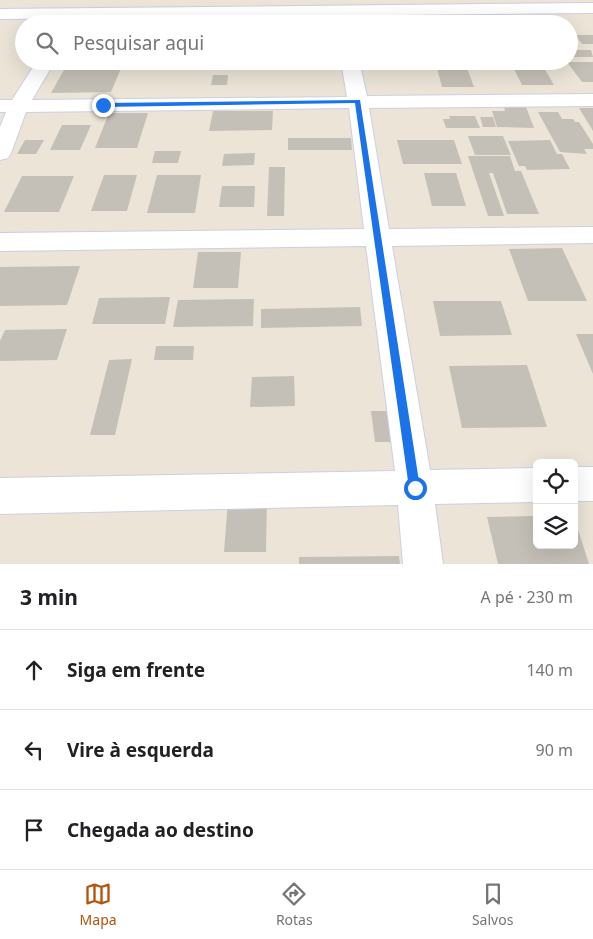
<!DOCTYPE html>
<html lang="pt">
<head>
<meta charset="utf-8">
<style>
  body { margin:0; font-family:"Noto Sans",sans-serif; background:#f6f6f6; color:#202124 }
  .controls { position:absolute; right:15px; bottom:15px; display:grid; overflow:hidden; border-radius:8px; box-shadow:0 5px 20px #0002 }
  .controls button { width:45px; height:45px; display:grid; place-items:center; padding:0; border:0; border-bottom:1px solid #e0e0e0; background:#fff; color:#202124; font:25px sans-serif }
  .stop { position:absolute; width:15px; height:15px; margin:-11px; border:4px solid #1a73e8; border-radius:50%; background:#fff }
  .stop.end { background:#1a73e8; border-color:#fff; box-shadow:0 1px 5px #0008 }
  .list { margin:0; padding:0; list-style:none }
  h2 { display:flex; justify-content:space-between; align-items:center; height:65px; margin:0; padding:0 20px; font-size:21px }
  h2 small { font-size:16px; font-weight:400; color:#757577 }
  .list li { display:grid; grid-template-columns:32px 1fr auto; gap:15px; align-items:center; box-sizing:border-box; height:80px; padding:0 20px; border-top:1px solid #e0e0e0 }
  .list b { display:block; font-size:19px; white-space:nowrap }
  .list em { font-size:16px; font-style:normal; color:#757577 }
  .icon { flex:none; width:28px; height:28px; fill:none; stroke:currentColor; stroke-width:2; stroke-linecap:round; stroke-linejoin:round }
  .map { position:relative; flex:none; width:593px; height:564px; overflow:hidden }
  .search { position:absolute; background:#fff; box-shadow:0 5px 20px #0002; left:15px; right:15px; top:15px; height:55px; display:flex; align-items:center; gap:12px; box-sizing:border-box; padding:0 18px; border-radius:28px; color:#757577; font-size:19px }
  .sheet { height:305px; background:#fff }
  nav { display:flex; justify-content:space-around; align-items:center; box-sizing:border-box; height:70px; border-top:1px solid #e0e0e0; background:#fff; font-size:14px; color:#757577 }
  nav a { display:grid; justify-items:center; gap:2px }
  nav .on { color:#b45309 }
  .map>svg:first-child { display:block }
  .building { fill:#c5c0b7 }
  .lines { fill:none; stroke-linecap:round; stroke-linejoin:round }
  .minor-casing { stroke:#cccfe1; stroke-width:2 }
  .minor { fill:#fff; fill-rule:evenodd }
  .route { fill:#1a73e8 }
</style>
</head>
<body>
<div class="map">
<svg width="593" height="564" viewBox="0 0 593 564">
  <rect width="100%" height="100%" fill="#ebe4d7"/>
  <g class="building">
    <path d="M411,18L413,24H381L380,19Z"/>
    <path d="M488,21H536L538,24H489Z"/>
    <path d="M575,35H593V44H582Z"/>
    <path d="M569,44L574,50H591L593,57H569Z"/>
    <path d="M69,61H124L111,92L51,93Z"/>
    <path d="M464,61H479L482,67L467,68Z"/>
    <path d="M510,61H540L554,85H522Z"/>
    <path d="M567,62H593V82H582Z"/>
    <path d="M437,68H467L474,87H442Z"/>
    <path d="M213,75H228L227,85H211Z"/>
    <path d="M504,107H526L534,128L497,127L492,111H505Z"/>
    <path d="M579,108H593V131Z"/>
    <path d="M213,111H273L272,130L209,131Z"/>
    <path d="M538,112H558L562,119H573L575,122H579L593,144V149H584L587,154L560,152Z"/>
    <path d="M109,113H148L137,148H95Z"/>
    <path d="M449,116H475L480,128H446L443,119H450Z"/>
    <path d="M480,117H493L496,127H483Z"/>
    <path d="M62,125H91L80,150H50Z"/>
    <path d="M468,136H503L511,155H475Z"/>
    <path d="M288,138H351L352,150H288Z"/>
    <path d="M25,140H44L36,154H17Z"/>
    <path d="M397,140H454L462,164H403Z"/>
    <path d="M550,140L557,154H562L570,169L527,170L525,166H519L508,141Z"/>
    <path d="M155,151H181L178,163H152Z"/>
    <path d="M255,153L254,165L222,166L224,154Z"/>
    <path d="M468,156H510L515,171H521L539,214H507L493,173H489L504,216H488Z"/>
    <path d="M269,167H285L284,216H267Z"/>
    <path d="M424,173H456L466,206H432Z"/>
    <path d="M104,175H137L127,211H91Z"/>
    <path d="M157,175H201L195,213H147Z"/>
    <path d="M22,176H74L59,212H4Z"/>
    <path d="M222,186H255L254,207H219Z"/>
    <path d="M562,248L587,301H528L509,249Z"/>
    <path d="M198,252H241L238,288H193Z"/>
    <path d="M80,266L67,305L0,306V267Z"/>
    <path d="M170,297L165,324H92L99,298Z"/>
    <path d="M254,299L253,326L173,327L178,300Z"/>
    <path d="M433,301H501L512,335L440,336Z"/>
    <path d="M360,307L362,326L261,328V309Z"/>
    <path d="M67,329L57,360L0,361V341L5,330Z"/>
    <path d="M576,334H593V374Z"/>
    <path d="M156,346H194L193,360H154Z"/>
    <path d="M132,359L115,435H90L109,360Z"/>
    <path d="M527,365L547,427L462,428L449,366Z"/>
    <path d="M294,376L295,406L250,407L252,377Z"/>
    <path d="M371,411H394L399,442H375Z"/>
    <path d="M228,501H267L266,552H224Z"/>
    <path d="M537,516V545H574L575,520L589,564H498L487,517Z"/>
    <path d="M399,556L400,564H299V557Z"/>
  </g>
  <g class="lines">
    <defs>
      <g id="minor">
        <path d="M593,3V13L0,19V9Z"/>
        <path d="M37,61H55L32,100L347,97L341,61H359L367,96L593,94V106L369,108L389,229L593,227V243L392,246L430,470L537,468V502L435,504L443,564H403L398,505L0,514V478L395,471L366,246L0,251V233L364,229L349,108L26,112L11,153L8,158L0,160V127L6,112H0V100H12Z"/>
        <rect x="574" y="467" width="19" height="34"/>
      </g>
    </defs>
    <use href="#minor" class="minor-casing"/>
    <use href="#minor" class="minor"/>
  </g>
  <path class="route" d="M360,100L420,488L419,491L415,493L411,491L409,488L355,103L103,107L100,105L103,103Z"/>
</svg>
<div class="controls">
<button><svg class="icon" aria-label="locate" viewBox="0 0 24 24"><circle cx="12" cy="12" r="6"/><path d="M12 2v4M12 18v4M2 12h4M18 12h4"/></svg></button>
<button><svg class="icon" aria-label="layers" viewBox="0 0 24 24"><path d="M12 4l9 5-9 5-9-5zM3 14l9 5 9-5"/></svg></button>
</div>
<div class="stop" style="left:415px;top:488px"></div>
<div class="stop end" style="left:103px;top:105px"></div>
<div class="search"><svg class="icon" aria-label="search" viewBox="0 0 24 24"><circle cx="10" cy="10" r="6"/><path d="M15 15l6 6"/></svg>Pesquisar aqui</div>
</div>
<section class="sheet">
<h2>3 min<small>A pé · 230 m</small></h2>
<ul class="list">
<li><svg class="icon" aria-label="ahead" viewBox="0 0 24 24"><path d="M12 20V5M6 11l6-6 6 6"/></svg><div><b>Siga em frente</b></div><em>140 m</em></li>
<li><svg class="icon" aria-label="left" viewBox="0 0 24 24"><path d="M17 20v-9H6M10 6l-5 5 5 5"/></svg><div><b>Vire à esquerda</b></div><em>90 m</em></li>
<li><svg class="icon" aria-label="arrive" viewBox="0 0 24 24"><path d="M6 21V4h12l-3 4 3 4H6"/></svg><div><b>Chegada ao destino</b></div></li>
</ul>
</section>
<nav>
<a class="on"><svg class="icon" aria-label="map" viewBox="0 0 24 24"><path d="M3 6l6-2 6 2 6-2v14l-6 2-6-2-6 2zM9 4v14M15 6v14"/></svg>Mapa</a>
<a><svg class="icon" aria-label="directions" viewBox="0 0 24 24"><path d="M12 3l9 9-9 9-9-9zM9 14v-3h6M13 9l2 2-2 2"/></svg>Rotas</a>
<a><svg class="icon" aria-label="saved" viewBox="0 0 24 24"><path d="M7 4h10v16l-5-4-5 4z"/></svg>Salvos</a>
</nav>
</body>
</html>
